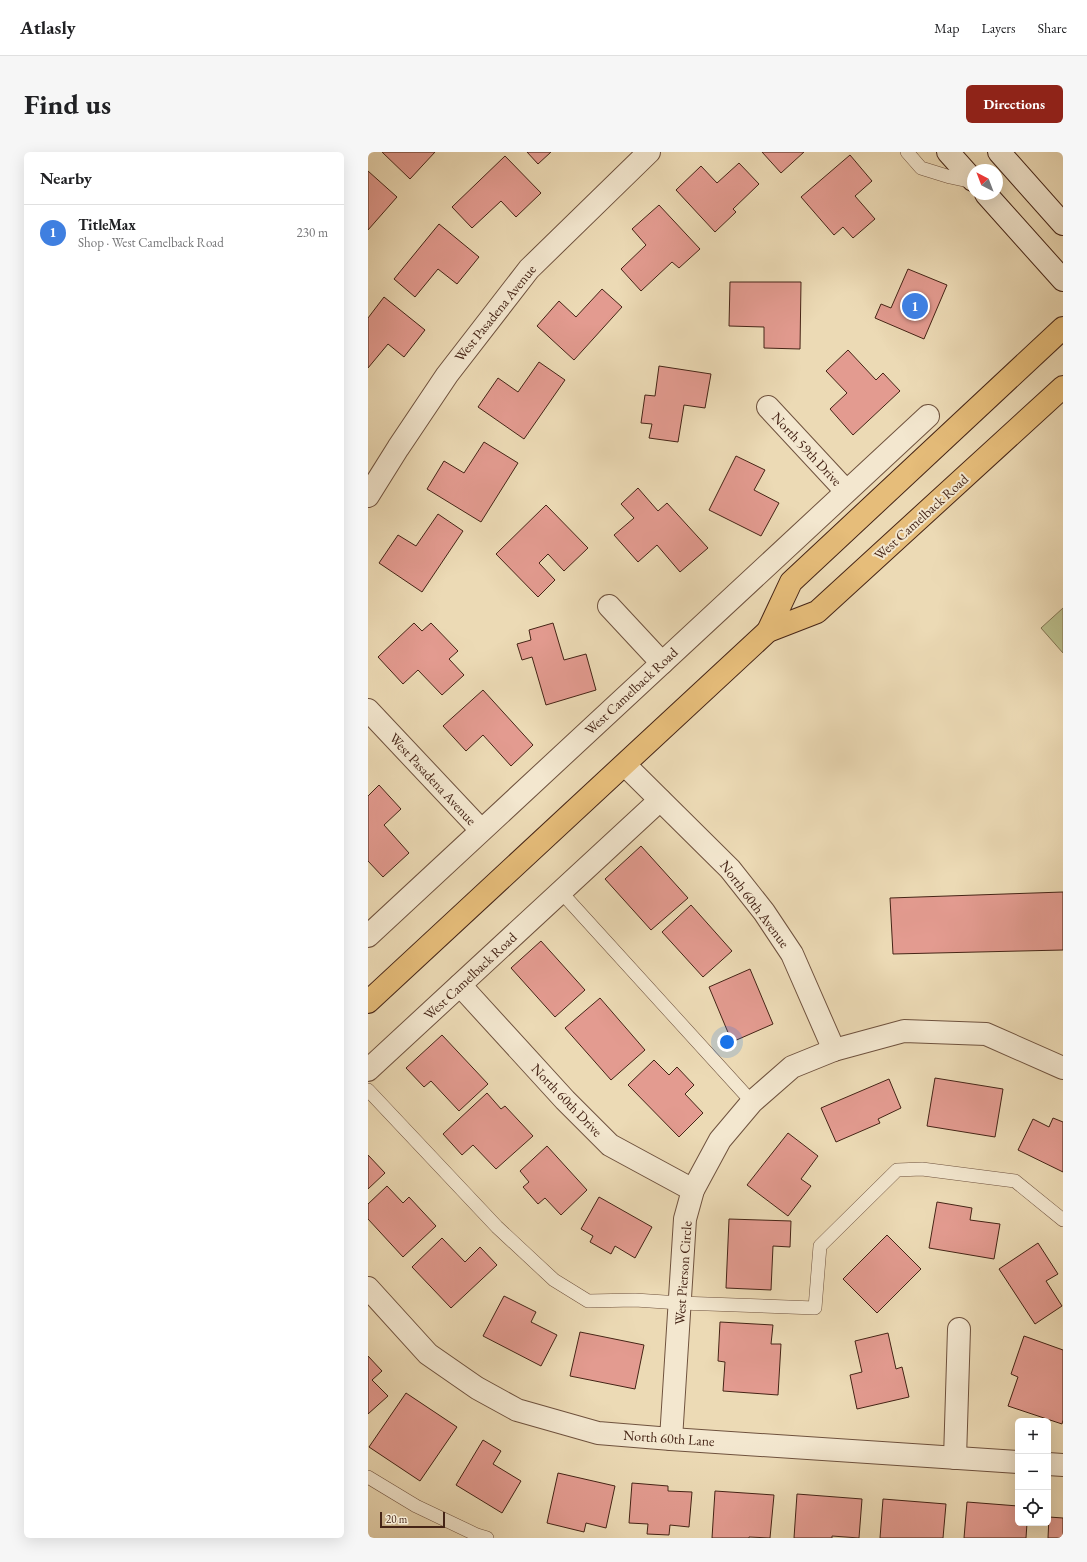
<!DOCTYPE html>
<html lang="en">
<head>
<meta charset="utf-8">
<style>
  body { margin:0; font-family:"EB Garamond",serif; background:#f6f6f6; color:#202124 }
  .controls { position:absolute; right:12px; bottom:12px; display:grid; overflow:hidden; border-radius:6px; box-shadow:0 4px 16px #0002 }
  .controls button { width:36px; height:36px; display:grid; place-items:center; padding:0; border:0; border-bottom:1px solid #e0e0e0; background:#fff; color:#202124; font:20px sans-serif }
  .compass { position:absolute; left:599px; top:12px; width:36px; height:36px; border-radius:50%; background:#fff; box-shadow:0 4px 16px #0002; rotate:318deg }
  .scale { position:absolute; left:12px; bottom:10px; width:65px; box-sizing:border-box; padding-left:4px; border:2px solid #452416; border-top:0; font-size:11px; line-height:14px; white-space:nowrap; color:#452416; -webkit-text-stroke:3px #f3e7cf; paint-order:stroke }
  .you { position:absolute; left:359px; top:890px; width:14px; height:14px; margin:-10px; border:3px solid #fff; border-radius:50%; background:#1a73e8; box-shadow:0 0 0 6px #1a73e833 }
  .badge { display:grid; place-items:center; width:26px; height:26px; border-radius:50%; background:#8f2418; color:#fff; font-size:13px; font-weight:700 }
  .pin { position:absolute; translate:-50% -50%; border:2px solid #fff; box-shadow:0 1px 4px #0006 }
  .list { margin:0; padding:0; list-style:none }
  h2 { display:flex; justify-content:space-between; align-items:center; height:52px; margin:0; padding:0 16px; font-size:17px }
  h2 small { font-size:13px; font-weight:400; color:#757577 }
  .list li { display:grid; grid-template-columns:26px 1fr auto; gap:12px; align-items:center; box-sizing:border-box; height:56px; padding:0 16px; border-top:1px solid #e0e0e0 }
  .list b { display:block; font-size:15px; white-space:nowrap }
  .list p { margin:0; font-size:13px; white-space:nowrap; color:#757577 }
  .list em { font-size:13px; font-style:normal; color:#757577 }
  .icon { flex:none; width:22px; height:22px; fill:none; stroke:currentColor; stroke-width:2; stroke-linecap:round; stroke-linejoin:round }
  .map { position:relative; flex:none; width:695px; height:1386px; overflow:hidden; border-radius:6px }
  header { display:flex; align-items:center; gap:24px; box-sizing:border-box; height:56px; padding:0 20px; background:#fff; border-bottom:1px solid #e0e0e0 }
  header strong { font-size:19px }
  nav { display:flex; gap:22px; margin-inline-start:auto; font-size:14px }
  .intro { display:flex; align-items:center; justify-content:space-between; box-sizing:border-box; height:96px; padding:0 24px }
  h1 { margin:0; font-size:28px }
  .button { padding:10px 18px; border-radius:6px; background:#8f2418; color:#fff; font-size:14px; font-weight:700 }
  main { display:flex; gap:24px; padding:0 24px }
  aside { flex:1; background:#fff; border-radius:6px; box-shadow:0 4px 16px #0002 }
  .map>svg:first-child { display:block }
  .green { fill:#babf8c; stroke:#807251 }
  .building { fill:#e39b90; stroke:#452416 }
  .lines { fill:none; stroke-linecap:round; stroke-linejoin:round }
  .service-casing { stroke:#6f523e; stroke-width:14 }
  .minor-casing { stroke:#6f523e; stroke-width:24 }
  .secondary-casing { stroke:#452416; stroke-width:24 }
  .primary-casing { stroke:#452416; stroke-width:24 }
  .service { stroke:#f3e7cf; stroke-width:13 }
  .minor { stroke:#f3e7cf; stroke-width:22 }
  .secondary { stroke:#f3e7cf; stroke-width:22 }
  .primary { stroke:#e6bd7a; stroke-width:22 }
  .labels { text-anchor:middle; stroke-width:4; stroke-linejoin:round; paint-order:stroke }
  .street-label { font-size:14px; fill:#452416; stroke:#f3e7cf }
</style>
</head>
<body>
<header>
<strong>Atlasly</strong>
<nav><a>Map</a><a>Layers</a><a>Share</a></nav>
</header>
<div class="intro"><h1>Find us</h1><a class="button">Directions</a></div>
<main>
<aside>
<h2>Nearby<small></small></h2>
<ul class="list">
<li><span class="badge" style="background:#3f7fe0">1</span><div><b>TitleMax</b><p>Shop · West Camelback Road</p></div><em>230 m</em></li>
</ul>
</aside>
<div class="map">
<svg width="695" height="1386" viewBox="0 0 695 1386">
  <rect width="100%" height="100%" fill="#ecdab5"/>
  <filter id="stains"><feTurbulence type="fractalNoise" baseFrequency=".005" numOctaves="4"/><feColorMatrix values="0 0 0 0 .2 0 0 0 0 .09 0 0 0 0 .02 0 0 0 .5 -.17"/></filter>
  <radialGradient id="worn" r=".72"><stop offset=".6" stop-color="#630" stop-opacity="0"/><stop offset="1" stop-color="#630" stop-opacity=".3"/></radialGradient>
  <path class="green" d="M695,456V501L673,476Z"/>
  <g class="building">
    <path d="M14,0H67L42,27Z"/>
    <path d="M159,0H183L170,12Z"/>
    <path d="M394,0H436L413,21Z"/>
    <path d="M482,3L504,29L487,44L507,67L485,86L475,75L466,83L433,45Z"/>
    <path d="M137,4L173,41L148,65L133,49L104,76L84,55Z"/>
    <path d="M371,11L391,32L365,57L368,60L347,80L308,38L333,14L349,31Z"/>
    <path d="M0,19L29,45L0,78Z"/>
    <path d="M291,53L332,97L311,116L304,110L273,139L253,117L278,93L264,77Z"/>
    <path d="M71,72L111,105L89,132L70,117L47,145L26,127Z"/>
    <path d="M540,117L579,133L556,187L507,166L513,152L523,156Z"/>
    <path d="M362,130H433L432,197L396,196V175L361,174Z"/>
    <path d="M234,137L254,155L206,208L169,174L191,149L208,165Z"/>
    <path d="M16,145L57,178L36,205L20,192L0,216V166Z"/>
    <path d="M480,198L508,228L515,221L532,239L485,283L462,257L479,241L458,219Z"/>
    <path d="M171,210L197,228L156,287L110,255L130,226L150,240Z"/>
    <path d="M291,214L343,222L337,256L316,253L310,290L281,286L284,272L273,271L277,243L287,244Z"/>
    <path d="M116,290L150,311L113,370L59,337L76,309L96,321Z"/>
    <path d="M368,304L397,318L386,338L411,351L393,384L341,358Z"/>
    <path d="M270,336L290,359L299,351L340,396L312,420L289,393L270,410L246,383L266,366L253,352Z"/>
    <path d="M178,353L220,396L196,419L180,402L171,411L187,428L170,445L128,402Z"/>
    <path d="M70,362L95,379L54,440L11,411L30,383L48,394Z"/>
    <path d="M46,471L54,479L63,471L90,499L81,507L96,523L74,543L50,518L35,532L10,505Z"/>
    <path d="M185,471L196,508L218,502L228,538L178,553L164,505L154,508L149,492L163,488L161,478Z"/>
    <path d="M115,538L165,593L143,614L115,583L98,599L75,574Z"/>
    <path d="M11,633L33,657L16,673L41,701L15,725L0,709V644Z"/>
    <path d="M273,694L320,746L283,778L237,727Z"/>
    <path d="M695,740V798L525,802L522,746Z"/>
    <path d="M323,753L364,799L335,825L294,780Z"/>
    <path d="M173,789L217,838L187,865L143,816Z"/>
    <path d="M382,817L405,872L364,890L341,835Z"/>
    <path d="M232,846L277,898L243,928L197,876Z"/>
    <path d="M74,883L120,932L91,959L63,929L56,935L38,916Z"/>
    <path d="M286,908L301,923L309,915L326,933L317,942L335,961L311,985L260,933Z"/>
    <path d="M567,926L635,937L627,985L559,974Z"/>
    <path d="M521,927L533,956L510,967L512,971L468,990L453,956Z"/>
    <path d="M119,941L133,957L137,954L165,984L128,1017L105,993L94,1003L75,982Z"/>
    <path d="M685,966L695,970V1020L650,998L665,967L681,975Z"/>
    <path d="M420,981L450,1004L433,1027L443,1034L420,1064L379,1033Z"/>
    <path d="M179,994L219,1038L193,1063L177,1046L170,1052L155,1035L161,1030L152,1019Z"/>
    <path d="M0,1003L17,1021L0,1037Z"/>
    <path d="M19,1034L35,1051L41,1045L68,1074L35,1105L0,1067V1052Z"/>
    <path d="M231,1045L284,1075L267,1106L247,1094L243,1102L222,1090L225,1084L213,1077Z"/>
    <path d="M569,1050L604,1056L602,1068L632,1072L626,1107L561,1096Z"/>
    <path d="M361,1067L423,1069L422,1095L405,1094L403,1138L358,1136Z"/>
    <path d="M519,1083L553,1117L509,1161L475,1127Z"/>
    <path d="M74,1086L97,1110L112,1095L129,1113L83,1156L44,1115Z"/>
    <path d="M670,1091L690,1122L678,1129L694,1154L667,1172L631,1117Z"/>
    <path d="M136,1144L168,1160L163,1170L189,1183L173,1214L115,1184Z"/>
    <path d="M352,1170L405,1173L403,1192H413L410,1243L355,1239L357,1210L350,1209Z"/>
    <path d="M212,1180L276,1193L267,1237L202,1224Z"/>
    <path d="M520,1181L528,1217L534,1215L541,1245L489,1257L482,1223L494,1220L487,1189Z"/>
    <path d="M656,1184L695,1198V1268L694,1272L640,1254L650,1225L643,1222Z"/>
    <path d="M0,1204L14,1219L4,1228L20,1244L0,1262Z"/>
    <path d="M38,1241L89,1275L52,1329L1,1295Z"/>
    <path d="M115,1288L133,1299L125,1312L153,1329L134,1361L88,1333Z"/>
    <path d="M190,1321L247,1334L238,1376L218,1371L216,1380L179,1371Z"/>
    <path d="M264,1331L300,1334V1339L324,1340L321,1375L302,1373L301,1383L279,1382L280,1372L261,1371Z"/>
    <path d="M347,1339L406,1343L402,1386L381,1385V1386H344Z"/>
    <path d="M429,1342L494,1347L491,1386L464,1384V1386H426Z"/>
    <path d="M515,1347L578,1352L575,1386H512Z"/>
    <path d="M599,1350L650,1354V1371H659L658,1386H596Z"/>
    <path d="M681,1365L695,1366V1386H680Z"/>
  </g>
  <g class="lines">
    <defs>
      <g id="service">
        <path d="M539,0L553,16L582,25L605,30"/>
        <path d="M193,740L384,950"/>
        <path d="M0,938L129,1075L186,1128L220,1149L267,1148L312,1151L447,1156L452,1094L529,1018L554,1017L647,1029L695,1068"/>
        <path d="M0,1325L48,1354L109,1383L119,1386"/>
      </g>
      <g id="minor">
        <path d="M400,255L478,339"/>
        <path d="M0,344L30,296L79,223L161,117L281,0"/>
        <path d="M241,454L294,511"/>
        <path d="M0,558L113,678"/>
        <path d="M257,613L362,717L396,760L424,802L466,898"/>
        <path d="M0,784L560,264"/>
        <path d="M92,833L197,948L242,993L325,1038"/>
        <path d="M0,918L292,648"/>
        <path d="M0,1136L60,1202L109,1236L149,1258L230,1281L303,1287L650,1310"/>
        <path d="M303,1287L317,1067L325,1038L352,988L384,950L424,915L466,898L536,879L618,882L695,916"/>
        <path d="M587,1306L591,1177"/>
        <path d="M680,1312L695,1313"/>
      </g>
      <g id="secondary">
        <path d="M580,0L605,28"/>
        <path d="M631,0L695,72"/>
        <path d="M618,42L695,128"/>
      </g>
      <g id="primary">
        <path d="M400,479L423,430L695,176"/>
        <path d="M0,850L400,479L449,460L695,235"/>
      </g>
    </defs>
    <use href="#service" class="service-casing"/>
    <use href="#minor" class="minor-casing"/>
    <use href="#secondary" class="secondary-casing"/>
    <use href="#primary" class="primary-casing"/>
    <use href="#service" class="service"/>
    <use href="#minor" class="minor"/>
    <use href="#secondary" class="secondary"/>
    <use href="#primary" class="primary"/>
  </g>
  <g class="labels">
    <g class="street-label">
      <text transform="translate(127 161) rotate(-51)" y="5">West Pasadena Avenue</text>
      <text transform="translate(439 297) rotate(47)" y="5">North 59th Drive</text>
      <text transform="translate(553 365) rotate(-42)" y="5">West Camelback Road</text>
      <text transform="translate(263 539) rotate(-43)" y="5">West Camelback Road</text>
      <text transform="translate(65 627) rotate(47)" y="5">West Pasadena Avenue</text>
      <text transform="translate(387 752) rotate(53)" y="5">North 60th Avenue</text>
      <text transform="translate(102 824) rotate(-43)" y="5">West Camelback Road</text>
      <text transform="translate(199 948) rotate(46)" y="5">North 60th Drive</text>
      <text transform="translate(315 1121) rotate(-86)" y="5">West Pierson Circle</text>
      <text transform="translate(301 1286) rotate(4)" y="5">North 60th Lane</text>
    </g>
  </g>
  <rect width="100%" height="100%" filter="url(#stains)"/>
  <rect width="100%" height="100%" fill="url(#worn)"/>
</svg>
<div class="controls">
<button>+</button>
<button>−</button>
<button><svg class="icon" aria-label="locate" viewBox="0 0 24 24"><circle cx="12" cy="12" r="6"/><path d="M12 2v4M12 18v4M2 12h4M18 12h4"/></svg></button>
</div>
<svg class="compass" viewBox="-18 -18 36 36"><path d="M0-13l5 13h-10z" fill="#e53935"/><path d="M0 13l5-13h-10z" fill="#757577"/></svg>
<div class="scale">20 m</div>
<div class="you"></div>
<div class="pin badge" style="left:547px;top:154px;background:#3f7fe0">1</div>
</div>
</main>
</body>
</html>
